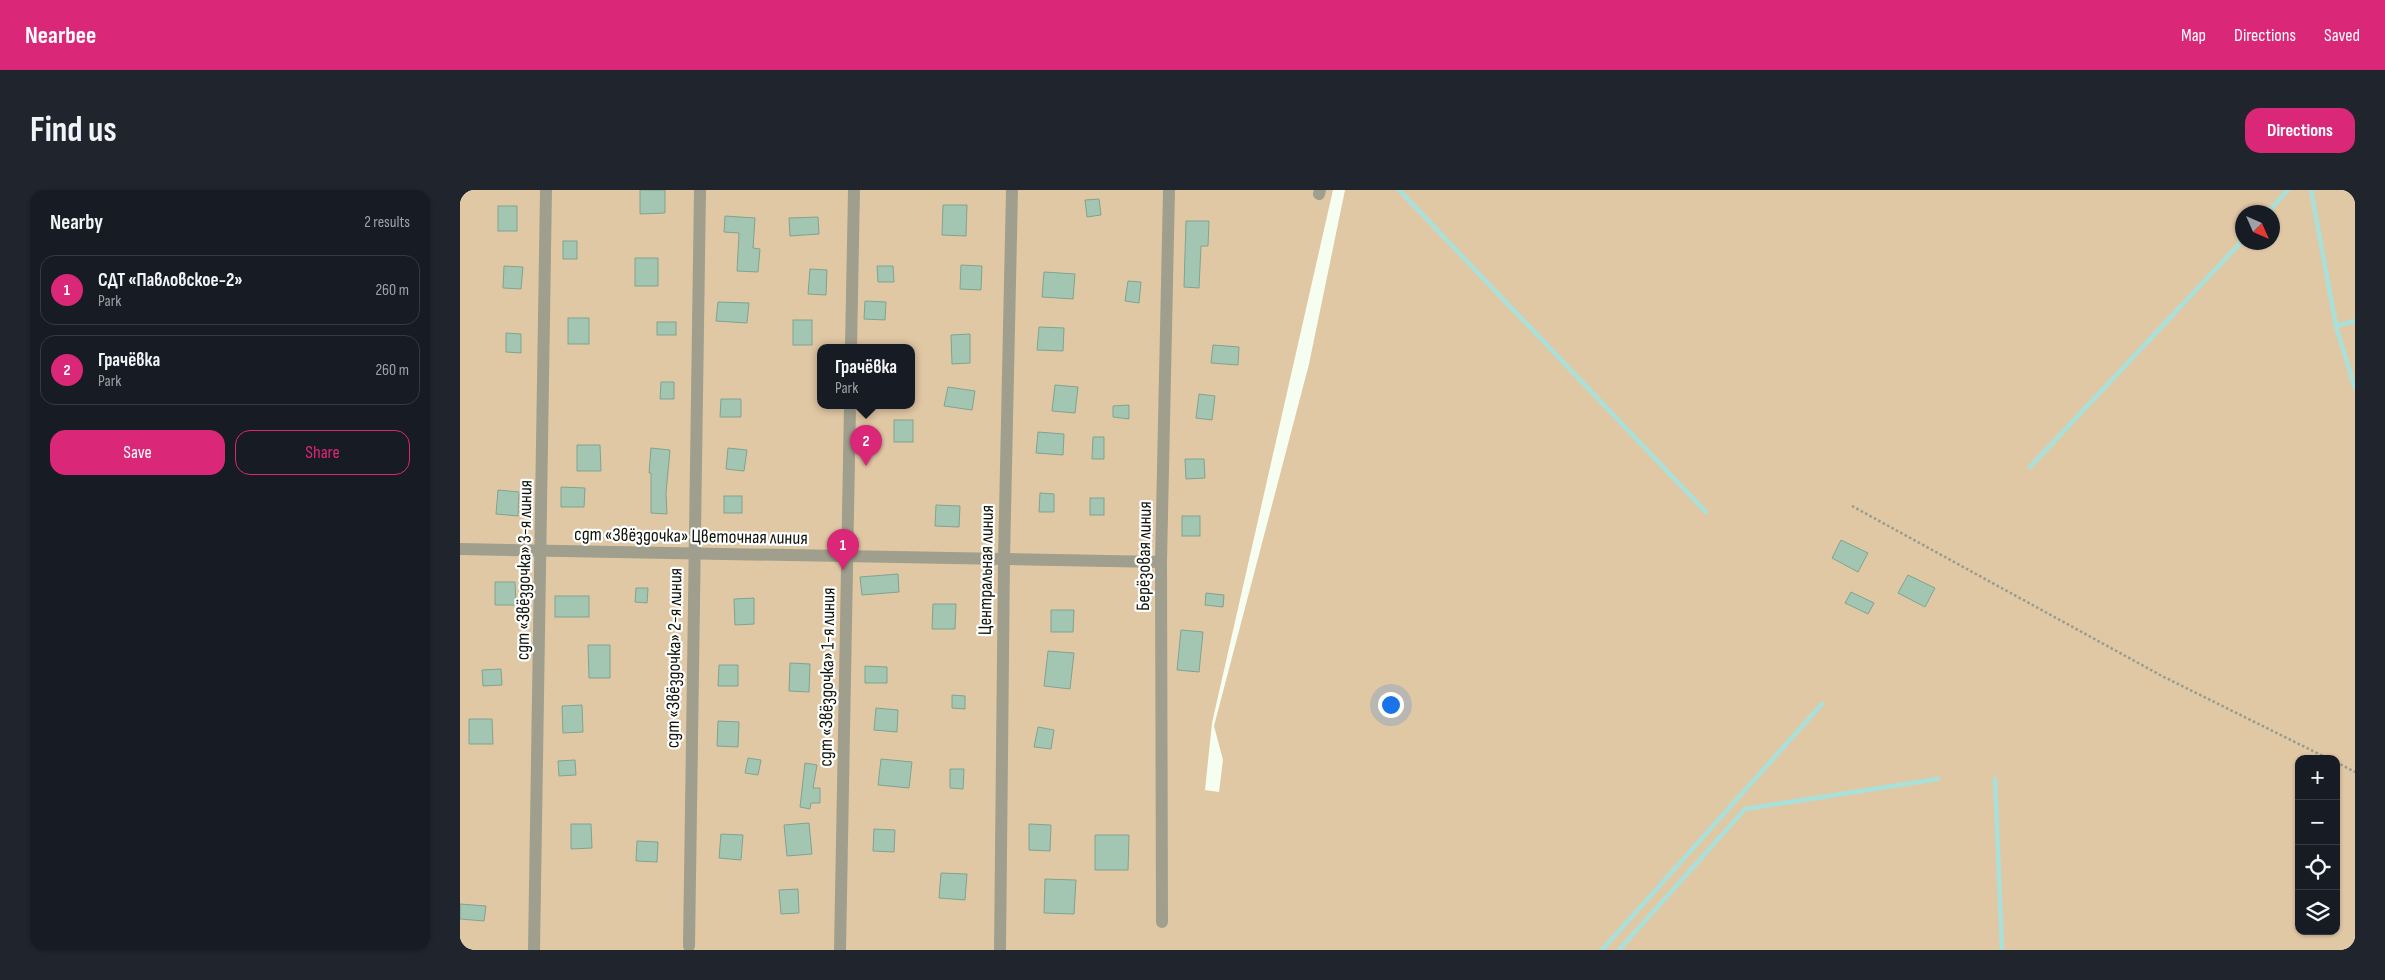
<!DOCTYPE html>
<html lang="en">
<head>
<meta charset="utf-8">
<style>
  body { margin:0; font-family:"Sofia Sans Condensed",sans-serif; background:#20242c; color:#f1f3f6 }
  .controls { position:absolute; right:15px; bottom:15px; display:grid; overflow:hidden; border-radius:10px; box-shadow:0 1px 4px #0004 }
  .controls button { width:45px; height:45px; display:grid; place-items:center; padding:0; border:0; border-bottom:1px solid #363941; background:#171b24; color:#f1f3f6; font:25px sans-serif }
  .compass { position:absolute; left:1775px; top:15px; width:45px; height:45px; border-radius:50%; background:#171b24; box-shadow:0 1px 4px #0004; rotate:135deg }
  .you { position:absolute; left:930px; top:514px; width:18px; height:18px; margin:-12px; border:4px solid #fff; border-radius:50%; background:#1a73e8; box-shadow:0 0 0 8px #1a73e833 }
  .badge { display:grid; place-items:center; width:32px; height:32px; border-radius:50%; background:#db2777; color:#fff; font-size:16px; font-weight:700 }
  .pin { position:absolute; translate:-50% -41px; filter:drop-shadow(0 1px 2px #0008) }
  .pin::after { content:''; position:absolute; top:26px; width:18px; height:15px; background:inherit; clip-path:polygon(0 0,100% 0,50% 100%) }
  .popup { position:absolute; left:357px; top:154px; width:98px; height:65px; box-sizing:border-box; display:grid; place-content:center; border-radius:10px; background:#171b24; filter:drop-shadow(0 1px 4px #0005); font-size:16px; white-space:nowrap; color:#9ea1a6 }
  .popup b { font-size:19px; color:#f1f3f6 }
  .popup::after { content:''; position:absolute; left:50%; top:100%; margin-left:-10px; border:10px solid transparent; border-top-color:#171b24 }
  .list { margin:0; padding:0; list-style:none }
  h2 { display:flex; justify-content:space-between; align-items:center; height:65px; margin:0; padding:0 20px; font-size:21px }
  h2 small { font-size:16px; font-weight:400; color:#9ea1a6 }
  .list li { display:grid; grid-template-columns:32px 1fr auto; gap:15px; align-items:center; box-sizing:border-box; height:70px; margin:0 10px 10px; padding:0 10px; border:1px solid #363941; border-radius:15px }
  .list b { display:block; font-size:19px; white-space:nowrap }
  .list p { margin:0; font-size:16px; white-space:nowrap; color:#9ea1a6 }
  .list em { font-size:16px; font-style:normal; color:#9ea1a6 }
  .actions { display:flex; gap:10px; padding:15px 20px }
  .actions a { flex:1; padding:11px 0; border:1px solid #db2777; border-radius:15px; text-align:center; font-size:18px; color:#db2777 }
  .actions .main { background:#db2777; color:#fff }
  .icon { flex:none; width:28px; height:28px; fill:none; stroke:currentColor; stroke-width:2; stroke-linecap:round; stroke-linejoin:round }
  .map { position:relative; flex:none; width:1895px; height:760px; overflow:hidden; border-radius:15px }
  header { display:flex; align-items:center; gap:30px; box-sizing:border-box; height:70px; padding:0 25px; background:#db2777; color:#fff }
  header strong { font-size:24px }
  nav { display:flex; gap:28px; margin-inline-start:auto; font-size:18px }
  .intro { display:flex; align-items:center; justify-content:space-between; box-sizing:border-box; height:120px; padding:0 30px }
  h1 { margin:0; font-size:35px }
  .button { padding:12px 22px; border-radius:15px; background:#db2777; color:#fff; font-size:18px; font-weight:700 }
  main { display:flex; gap:30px; padding:0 30px }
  aside { flex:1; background:#171b24; border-radius:15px; box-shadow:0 1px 4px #0004 }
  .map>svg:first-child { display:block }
  .green { fill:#e1c8a5; fill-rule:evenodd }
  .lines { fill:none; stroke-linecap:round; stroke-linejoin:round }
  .stream { stroke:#a9e0da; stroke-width:4.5 }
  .building { fill:#a2c6b2; stroke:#80a390 }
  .path { stroke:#949b8f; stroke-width:2.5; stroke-dasharray:2.5 2.5; stroke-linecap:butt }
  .minor { stroke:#a09f8d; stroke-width:12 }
  .labels { text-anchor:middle; stroke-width:4.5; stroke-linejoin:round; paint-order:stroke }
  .street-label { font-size:19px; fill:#0f150a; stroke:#fff }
</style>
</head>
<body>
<header>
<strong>Nearbee</strong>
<nav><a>Map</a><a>Directions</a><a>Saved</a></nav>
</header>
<div class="intro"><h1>Find us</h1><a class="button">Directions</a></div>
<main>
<aside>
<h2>Nearby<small>2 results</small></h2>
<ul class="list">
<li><span class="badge">1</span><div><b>СДТ «Павловское-2»</b><p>Park</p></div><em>260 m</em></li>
<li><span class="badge">2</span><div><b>Грачёвка</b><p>Park</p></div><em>260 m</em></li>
</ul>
<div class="actions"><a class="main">Save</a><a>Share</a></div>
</aside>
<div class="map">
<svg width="1895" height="760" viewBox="0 0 1895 760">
  <rect width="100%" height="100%" fill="#f6fef1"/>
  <path class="green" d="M0,0H873L752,533L745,600L759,602L763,570L754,536L849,174L885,0H1895V760H0ZM1782,22H1812V52H1782ZM361,157H451V215H361ZM1839,569H1876V741H1839Z"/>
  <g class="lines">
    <g class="stream">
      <path d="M939,0L1246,322"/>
      <path d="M1851,0L1876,136L1895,198"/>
      <path d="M1808,22L1828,0"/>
      <path d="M1876,136L1895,131"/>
      <path d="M1570,277L1782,51"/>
      <path d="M1535,589L1542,760"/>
      <path d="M1142,760L1362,514"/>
      <path d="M1159,760L1285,619L1478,589"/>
    </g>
  </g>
  <g class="building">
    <path d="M180,0H205V23L180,24Z"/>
    <path d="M639,9L641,25L627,27L625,10Z"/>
    <path d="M483,15H507L506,46L482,45Z"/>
    <rect x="38" y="16" width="19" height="25"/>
    <path d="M265,26L295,28L293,58L300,59L298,82L277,81L279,43L264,42Z"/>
    <path d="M358,27L359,44L330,46L329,28Z"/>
    <path d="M726,31H749L748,56H741L739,98L724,97Z"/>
    <rect x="103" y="51" width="14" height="18"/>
    <rect x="175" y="68" width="23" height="28"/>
    <path d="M501,75L522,76L521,100L500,99Z"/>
    <path d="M44,76L63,77L61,99L43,98Z"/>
    <path d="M417,76H433L434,92H418Z"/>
    <path d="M350,79L367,80L366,105L348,104Z"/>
    <path d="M584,82L615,84L613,109L582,107Z"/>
    <path d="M668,91L681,92L679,113L665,111Z"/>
    <path d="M405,111L426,112L425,130L404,129Z"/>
    <path d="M258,112L289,113L287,133L256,131Z"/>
    <rect x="108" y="128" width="21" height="26"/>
    <rect x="333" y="130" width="19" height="25"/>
    <rect x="197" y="132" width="19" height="13"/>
    <path d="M579,137L604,138L603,161L577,160Z"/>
    <path d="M46,143L61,144V163L46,162Z"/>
    <path d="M510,144V173L492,174L491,145Z"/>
    <path d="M753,155L779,157L778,175L751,173Z"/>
    <path d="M201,192H214V209H200Z"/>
    <path d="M595,195L618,197L615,223L592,221Z"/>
    <path d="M488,197L515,201L512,220L484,216Z"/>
    <path d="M739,204L755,206L752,230L736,228Z"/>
    <path d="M261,209H281V227H260Z"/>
    <path d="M669,215V229L653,227V216Z"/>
    <rect x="434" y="230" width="19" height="22"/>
    <path d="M578,242L604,244L603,265L576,263Z"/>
    <path d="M633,247H644V269H632Z"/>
    <path d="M117,255H140L141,281H117Z"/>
    <path d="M191,258L210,260L206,303L207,324L191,323V283H189Z"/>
    <path d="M268,258L287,260L284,281L266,279Z"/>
    <path d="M725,269H744L745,288L726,289Z"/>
    <path d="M101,297L125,298L124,317H101Z"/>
    <path d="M38,300L59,302L58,326L36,324Z"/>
    <path d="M580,303L594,304V322H579Z"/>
    <rect x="264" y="306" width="18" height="17"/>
    <rect x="630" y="308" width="14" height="17"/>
    <path d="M476,315L500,316L499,337L475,336Z"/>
    <rect x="722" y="326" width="18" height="20"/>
    <path d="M1381,350L1408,363L1398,382L1372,368Z"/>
    <path d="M438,384L439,402L402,405L400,387Z"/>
    <path d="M1448,385L1475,398L1465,417L1438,403Z"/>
    <path d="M35,392H55L56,415H35Z"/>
    <path d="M176,398H188L187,413L175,412Z"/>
    <path d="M1391,402L1414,413L1408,424L1385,413Z"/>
    <path d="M746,403L764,405L763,417L745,415Z"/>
    <rect x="95" y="406" width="34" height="21"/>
    <path d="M294,408V434L275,435L274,409Z"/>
    <path d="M473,414H496L495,439H472Z"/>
    <path d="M591,420H614L613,442H591Z"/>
    <path d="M721,440L743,442L739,482L717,480Z"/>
    <path d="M128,455H150V488H129Z"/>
    <path d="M588,461L614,463L610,499L584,496Z"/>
    <path d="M330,473L350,474L349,502L329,501Z"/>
    <path d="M259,475H278V496H258Z"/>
    <path d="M405,476L427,477V493H405Z"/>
    <path d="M41,479L42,495L23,496L22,480Z"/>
    <path d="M492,505L505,506V519L492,518Z"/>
    <path d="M122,515L123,542L103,543L102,516Z"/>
    <path d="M416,518L438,520L437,542L414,540Z"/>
    <path d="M9,529H32L33,554H9Z"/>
    <path d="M258,531L279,532L278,557L257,556Z"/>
    <path d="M578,537L594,540L591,559L574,557Z"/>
    <path d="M288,568L301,570L298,585L285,583Z"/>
    <path d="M421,569L452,572L449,598L418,595Z"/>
    <path d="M115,570L116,585L99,586L98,571Z"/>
    <path d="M345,573L357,575L353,598H360V613H351L350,619L340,617Z"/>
    <path d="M490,579H504L503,599L490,598Z"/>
    <path d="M349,633L352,664L327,666L324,635Z"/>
    <path d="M111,634H131L132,658L111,659Z"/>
    <path d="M569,634L591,635L590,661L569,660Z"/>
    <path d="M414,639L435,640L434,662L413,661Z"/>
    <path d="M261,644L283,645L281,670L259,668Z"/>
    <path d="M635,645H669L668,680H635Z"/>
    <path d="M177,651L198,652L197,672L176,671Z"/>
    <path d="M481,683L507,684L505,710L479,708Z"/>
    <path d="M585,689L616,690L614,724L584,723Z"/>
    <path d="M338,699L339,723L321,724L319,700Z"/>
    <path d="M0,714L26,716L24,731L0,729Z"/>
  </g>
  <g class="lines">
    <g class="path">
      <path d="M1392,316L1702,486L1869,569"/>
      <path d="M1876,572L1895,582"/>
    </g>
    <g class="minor">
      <path d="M859,4L860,0"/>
      <path d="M391,157L394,0"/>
      <path d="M0,359L701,372"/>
      <path d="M702,732L701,372L709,0"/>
      <path d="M229,756L240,0"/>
      <path d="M74,760L86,0"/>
      <path d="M380,760L390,215"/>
      <path d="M540,760L544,369L552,0"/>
    </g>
  </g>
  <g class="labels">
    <g class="street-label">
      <text transform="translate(231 345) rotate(1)" y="7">сдт «Звёздочка» Цветочная линия</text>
      <text transform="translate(683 366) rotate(-89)" y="7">Берёзовая линия</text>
      <text transform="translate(63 380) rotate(-89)" y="7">сдт «Звёздочка» 3-я линия</text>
      <text transform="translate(525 380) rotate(-89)" y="7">Центральная линия</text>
      <text transform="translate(213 468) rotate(-89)" y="7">сдт «Звёздочка» 2-я линия</text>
      <text transform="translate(366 487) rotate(-89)" y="7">сдт «Звёздочка» 1-я линия</text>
    </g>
  </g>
</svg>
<div class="controls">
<button>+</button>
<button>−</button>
<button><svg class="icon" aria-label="locate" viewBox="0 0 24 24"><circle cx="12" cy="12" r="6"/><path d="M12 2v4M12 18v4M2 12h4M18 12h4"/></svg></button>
<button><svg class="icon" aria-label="layers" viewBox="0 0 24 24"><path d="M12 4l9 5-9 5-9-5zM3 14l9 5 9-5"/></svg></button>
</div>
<svg class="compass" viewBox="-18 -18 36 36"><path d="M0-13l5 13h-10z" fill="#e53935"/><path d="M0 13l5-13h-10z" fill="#9ea1a6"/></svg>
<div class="you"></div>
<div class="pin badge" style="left:383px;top:380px">1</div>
<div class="pin badge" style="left:406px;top:276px">2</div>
<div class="popup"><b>Грачёвка</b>Park</div>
</div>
</main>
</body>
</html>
